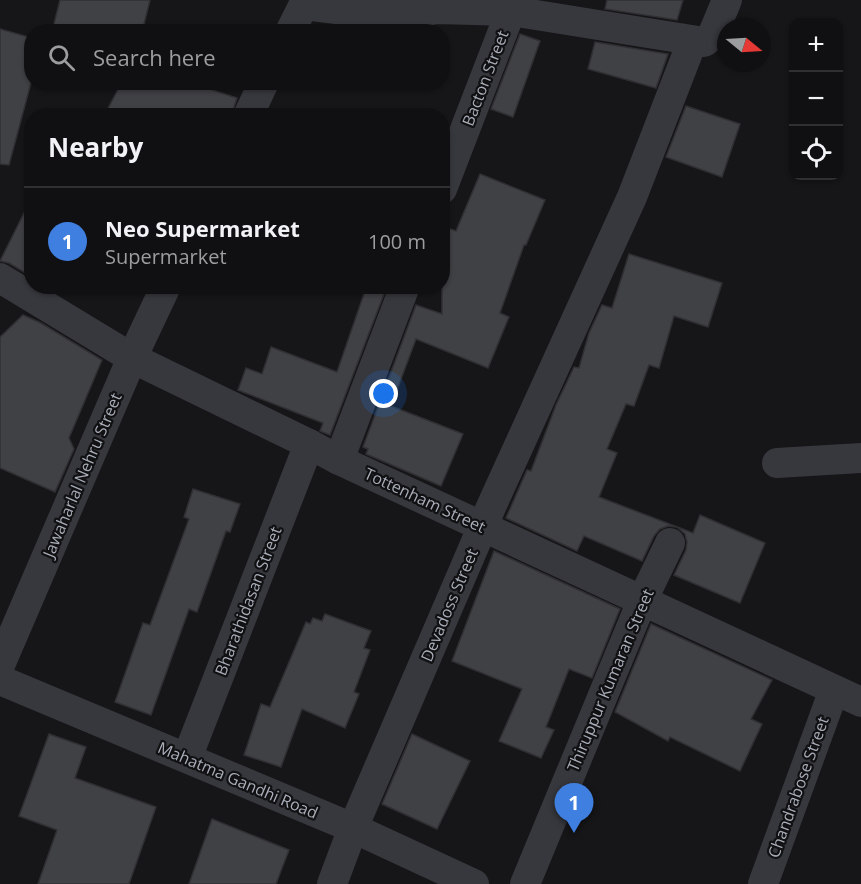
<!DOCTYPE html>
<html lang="en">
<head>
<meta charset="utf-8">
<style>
  body { margin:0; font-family:"Open Sans",sans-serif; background:#19191b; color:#f1f3f6 }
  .controls { position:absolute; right:18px; top:18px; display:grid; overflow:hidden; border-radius:12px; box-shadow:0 2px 4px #0004 }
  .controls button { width:54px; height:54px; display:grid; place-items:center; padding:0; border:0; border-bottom:2px solid #303032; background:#101012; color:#f1f3f6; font:30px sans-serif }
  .compass { position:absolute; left:717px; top:18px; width:54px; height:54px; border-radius:50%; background:#101012; box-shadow:0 2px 4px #0004; rotate:108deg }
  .you { position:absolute; left:384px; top:394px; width:21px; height:21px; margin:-15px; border:4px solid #fff; border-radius:50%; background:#1a73e8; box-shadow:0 0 0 9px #1a73e833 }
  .badge { display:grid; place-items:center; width:39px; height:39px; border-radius:50%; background:#7c3aed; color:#fff; font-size:20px; font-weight:700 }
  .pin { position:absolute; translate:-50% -50px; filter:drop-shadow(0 2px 3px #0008) }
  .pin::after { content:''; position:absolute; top:32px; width:21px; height:18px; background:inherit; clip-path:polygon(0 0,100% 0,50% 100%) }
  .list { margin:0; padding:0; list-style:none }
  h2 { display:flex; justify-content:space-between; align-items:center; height:78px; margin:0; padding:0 24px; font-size:26px }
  h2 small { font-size:20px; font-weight:400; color:#9c9d9f }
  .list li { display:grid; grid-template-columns:39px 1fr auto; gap:18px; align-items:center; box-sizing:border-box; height:108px; padding:0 24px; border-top:2px solid #303032 }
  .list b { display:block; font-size:22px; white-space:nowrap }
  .list p { margin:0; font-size:20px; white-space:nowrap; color:#9c9d9f }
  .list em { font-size:20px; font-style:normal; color:#9c9d9f }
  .icon { flex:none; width:33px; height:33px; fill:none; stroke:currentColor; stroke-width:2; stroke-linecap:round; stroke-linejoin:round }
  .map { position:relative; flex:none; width:861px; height:884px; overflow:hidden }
  .search { position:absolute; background:#101012; box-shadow:0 2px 4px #0004; left:24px; top:24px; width:426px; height:66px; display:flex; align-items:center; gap:15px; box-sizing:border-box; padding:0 21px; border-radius:24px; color:#9c9d9f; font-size:22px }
  .panel { position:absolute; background:#101012; box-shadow:0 2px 4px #0004; left:24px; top:108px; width:426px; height:186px; border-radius:24px }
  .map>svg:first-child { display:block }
  .building { fill:#404145; stroke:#303034; stroke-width:1.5 }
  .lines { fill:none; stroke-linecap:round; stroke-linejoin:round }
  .minor { stroke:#37383d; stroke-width:30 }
  .labels { text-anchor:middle; stroke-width:4.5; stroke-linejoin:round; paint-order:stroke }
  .street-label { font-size:16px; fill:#a8adb8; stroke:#111113 }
</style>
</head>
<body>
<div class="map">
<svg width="861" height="884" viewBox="0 0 861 884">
  <rect width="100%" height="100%" fill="#161618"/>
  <g class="building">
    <path d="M60,0H150L142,32H52Z"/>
    <path d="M607,0H683L677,20L605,9Z"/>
    <path d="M0,29L32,38V79L9,165L0,164Z"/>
    <path d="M520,34L540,41L513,117L491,109Z"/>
    <path d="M595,42L668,54L656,88L588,69Z"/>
    <path d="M122,82H188L237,98L231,116H104Z"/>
    <path d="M686,106L740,124L722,177L666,157Z"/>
    <path d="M480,174L545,200L526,245H524L500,313L509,317L488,368L416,339L391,406L463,434L441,486L366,454L368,449L363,447L416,305L442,314V226L456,231Z"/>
    <path d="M32,197V277L9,263L0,261Z"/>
    <path d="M629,254L722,283L708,327L674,316L659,368L649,365L634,406L626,404L607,449L617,453L599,497L693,533L700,515L765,543L740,603L674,575L686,550L687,542L685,534L677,527L668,526L660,529L654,536L642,561L584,536L577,551L506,518L527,470L531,471L556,405L574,367L579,368L589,333L602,305L612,308Z"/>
    <path d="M366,288L384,294L330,435L320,431L323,423L238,390L246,368L262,374L271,347L337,372Z"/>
    <path d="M23,315L41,323L102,360L69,438L74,449L55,492L0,468V337Z"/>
    <path d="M193,489L240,504L230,532L226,531L197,612L189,609L151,715L115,702L143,623L150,625L189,519L184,517Z"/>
    <path d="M494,551L620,609L592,678L569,669L546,727L554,730L541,758L499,741L522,689L452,661Z"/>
    <path d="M325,614L371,631L364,648L370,650L354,692L359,694L345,728L302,709L281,767L244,755L261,704L270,707L306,622L310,624L313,618L322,621Z"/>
    <path d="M651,624L772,680L751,719L762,724L740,771L670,737L668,741L615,712Z"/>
    <path d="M49,734L86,747L75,778L156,807L129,884H38L57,830L19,816Z"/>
    <path d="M412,734L470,761L437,829L382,804Z"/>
    <path d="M212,819L289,850L276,884H189Z"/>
  </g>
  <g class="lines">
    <g class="minor">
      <path d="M304,5L377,14L401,15L437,9L511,11L704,42L712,36L727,0"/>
      <path d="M290,32L306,0"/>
      <path d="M248,116L264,82"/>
      <path d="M442,189L515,0"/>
      <path d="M0,278L132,358L309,444L339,460L861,702"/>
      <path d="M339,460L405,286"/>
      <path d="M777,463L861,458"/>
      <path d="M0,665L132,358L166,286"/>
      <path d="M0,680L353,828L474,884"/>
      <path d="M187,758L309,444"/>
      <path d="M332,884L353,828L491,507L632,197L692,42"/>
      <path d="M525,884L642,601L670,543"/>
      <path d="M763,884L834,690"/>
    </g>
  </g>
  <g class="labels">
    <g class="street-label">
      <text transform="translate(485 78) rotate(-69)" y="6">Bacton Street</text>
      <text transform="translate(82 475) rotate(-67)" y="6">Jawaharlal Nehru Street</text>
      <text transform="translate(425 500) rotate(25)" y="6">Tottenham Street</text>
      <text transform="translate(248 601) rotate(-69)" y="6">Bharathidasan Street</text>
      <text transform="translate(449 605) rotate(-67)" y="6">Devadoss Street</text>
      <text transform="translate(610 680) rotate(-67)" y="6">Thiruppur Kumaran Street</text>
      <text transform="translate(238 780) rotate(23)" y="6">Mahatma Gandhi Road</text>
      <text transform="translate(798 787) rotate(-70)" y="6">Chandrabose Street</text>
    </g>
  </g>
</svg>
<div class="controls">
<button>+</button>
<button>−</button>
<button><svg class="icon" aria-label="locate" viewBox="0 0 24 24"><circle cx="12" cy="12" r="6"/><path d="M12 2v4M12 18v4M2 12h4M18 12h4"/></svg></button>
</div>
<svg class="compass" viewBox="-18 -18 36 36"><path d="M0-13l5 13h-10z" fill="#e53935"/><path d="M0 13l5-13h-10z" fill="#9c9d9f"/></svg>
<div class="you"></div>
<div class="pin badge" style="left:574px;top:833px;background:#3f7fe0">1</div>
<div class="search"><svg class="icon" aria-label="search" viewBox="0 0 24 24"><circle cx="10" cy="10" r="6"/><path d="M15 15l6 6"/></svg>Search here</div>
<section class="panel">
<h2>Nearby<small></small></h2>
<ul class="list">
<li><span class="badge" style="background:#3f7fe0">1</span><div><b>Neo Supermarket</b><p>Supermarket</p></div><em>100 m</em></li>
</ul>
</section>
</div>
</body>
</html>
